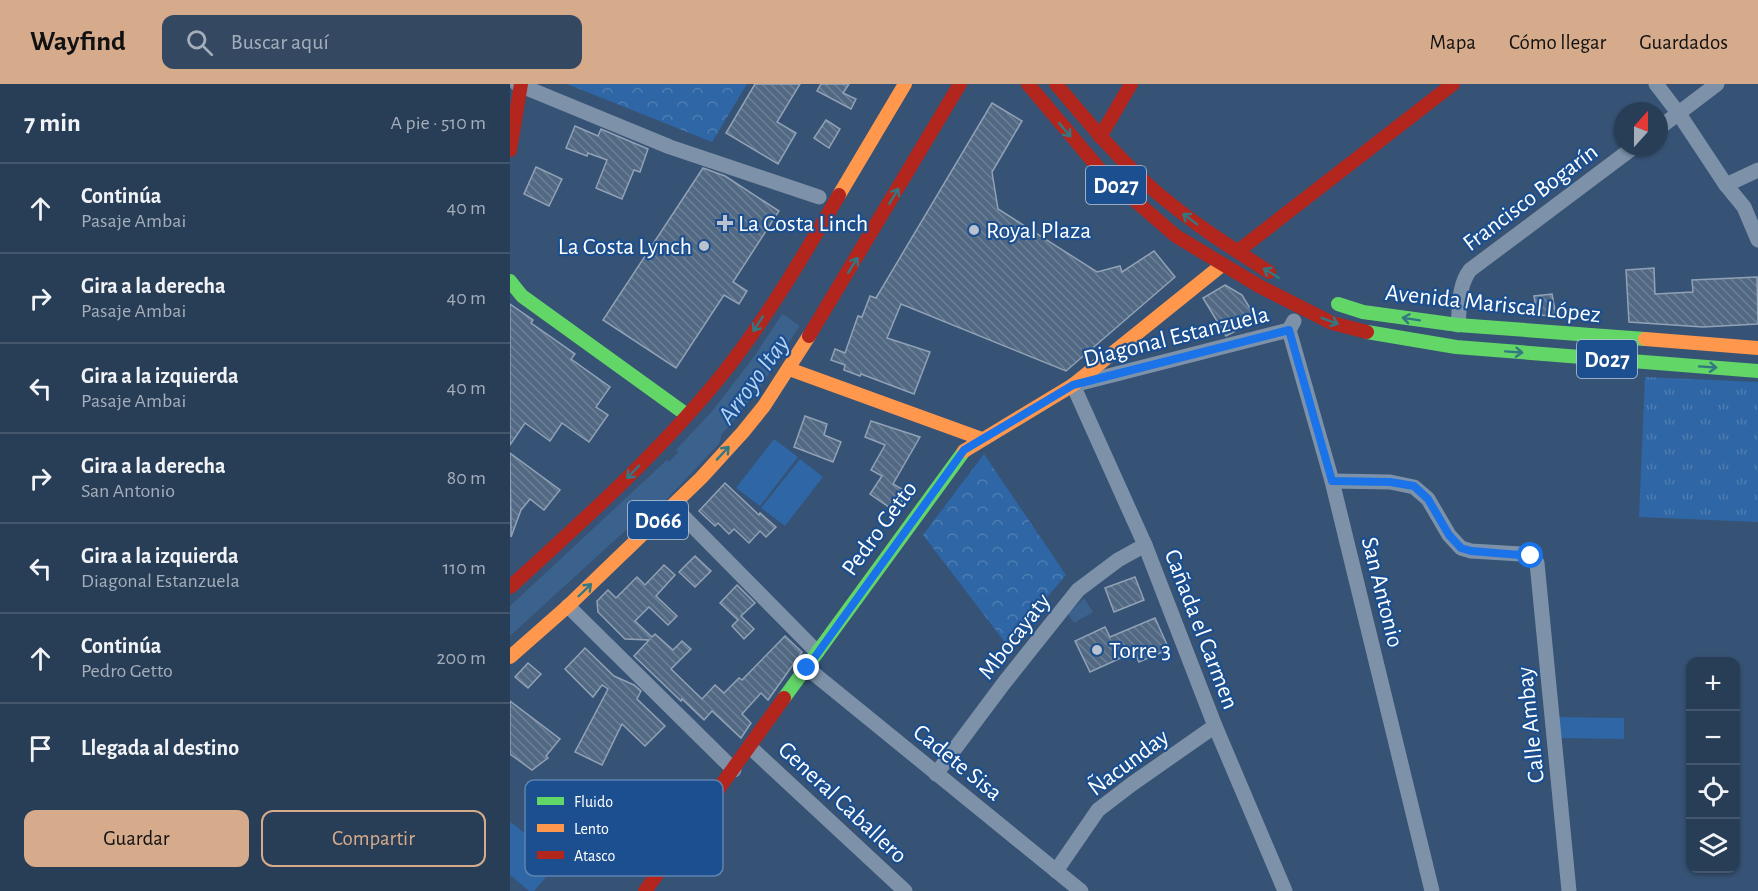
<!DOCTYPE html>
<html lang="es">
<head>
<meta charset="utf-8">
<style>
  body { margin:0; font-family:"Alegreya Sans",sans-serif; background:#344961; color:#f1f3f6 }
  .controls { position:absolute; right:18px; bottom:18px; display:grid; overflow:hidden; border-radius:12px; box-shadow:0 2px 4px #0004 }
  .controls button { width:54px; height:54px; display:grid; place-items:center; padding:0; border:0; border-bottom:2px solid #44576d; background:#283e57; color:#f1f3f6; font:30px sans-serif }
  .compass { position:absolute; left:1104px; top:18px; width:54px; height:54px; border-radius:50%; background:#283e57; box-shadow:0 2px 4px #0004; rotate:21deg }
  .stop { position:absolute; width:18px; height:18px; margin:-14px; border:4px solid #1a73e8; border-radius:50%; background:#fff }
  .stop.end { background:#1a73e8; border-color:#fff; box-shadow:0 2px 6px #0008 }
  .list { margin:0; padding:0; list-style:none }
  h2 { display:flex; justify-content:space-between; align-items:center; height:78px; margin:0; padding:0 24px; font-size:26px }
  h2 small { font-size:20px; font-weight:400; color:#a5aeba }
  .list li { display:grid; grid-template-columns:39px 1fr auto; gap:18px; align-items:center; box-sizing:border-box; height:90px; padding:0 24px; border-top:2px solid #44576d }
  .list b { display:block; font-size:22px; white-space:nowrap }
  .list p { margin:0; font-size:20px; white-space:nowrap; color:#a5aeba }
  .list em { font-size:20px; font-style:normal; color:#a5aeba }
  .actions { display:flex; gap:12px; padding:18px 24px }
  .actions a { flex:1; padding:14px 0; border:2px solid #d6ab8b; border-radius:12px; text-align:center; font-size:21px; color:#d6ab8b }
  .actions .main { background:#d6ab8b; color:#111 }
  .icon { flex:none; width:33px; height:33px; fill:none; stroke:currentColor; stroke-width:2; stroke-linecap:round; stroke-linejoin:round }
  .map { position:relative; flex:none; width:1248px; height:807px; overflow:hidden }
  header { display:flex; align-items:center; gap:36px; box-sizing:border-box; height:84px; padding:0 30px; background:#d6ab8b; color:#111 }
  header strong { font-size:28px }
  nav { display:flex; gap:33px; margin-inline-start:auto; font-size:21px }
  .search { width:420px; height:54px; background:#344961; display:flex; align-items:center; gap:15px; box-sizing:border-box; padding:0 21px; border-radius:12px; color:#a5aeba; font-size:22px }
  main { display:flex }
  aside { flex:1; background:#283e57 }
  .map>svg:first-child { display:block }
  .grass { fill:url(#grass-tufts) }
  .park { fill:url(#park-crowns) }
  .pitch { fill:#2f66a5 }
  .water { fill:#3b618d }
  .pier { fill:#365274 }
  .lines { fill:none; stroke-linecap:round; stroke-linejoin:round }
  .river { stroke:#3b618d; stroke-width:24 }
  .building { fill:url(#building-back-hatch); stroke:#92a2b6; stroke-width:1.5 }
  .street { stroke:#7d92a8; stroke-width:15 }
  .fast { stroke:#63d668; stroke-width:14 }
  .slow { stroke:#ff974d; stroke-width:14 }
  .jam { stroke:#b3261e; stroke-width:14 }
  .oneway { stroke:#317883 }
  .route { stroke:#1a73e8; stroke-width:8 }
  .poi-dot { fill:#b9c2ce; stroke:#1b4f8f; stroke-width:2 }
  .labels { text-anchor:middle; stroke-width:4.5; stroke-linejoin:round; paint-order:stroke }
  .shield { fill:#1b4f8f; stroke:#bbcadd; stroke-width:1.5 }
  .shield-label { font-size:22px; font-weight:bold; fill:#fff }
  .street-label { font-size:24px; fill:#fff; stroke:#1b4f8f }
  .poi-label { font-size:24px; fill:#fff; stroke:#1b4f8f; text-anchor:start }
  .water-label { font-size:26px; font-style:italic; fill:#b5d3f5; stroke:#1b4f8f }
  .key { fill:#1b4f8f; stroke:#5f84b1; stroke-width:1.5 }
  .key-label { font-size:16px; fill:#fff }
</style>
</head>
<body>
<header>
<strong>Wayfind</strong>
<div class="search"><svg class="icon" aria-label="search" viewBox="0 0 24 24"><circle cx="10" cy="10" r="6"/><path d="M15 15l6 6"/></svg>Buscar aquí</div>
<nav><a>Mapa</a><a>Cómo llegar</a><a>Guardados</a></nav>
</header>
<main>
<aside>
<h2>7 min<small>A pie · 510 m</small></h2>
<ul class="list">
<li><svg class="icon" aria-label="ahead" viewBox="0 0 24 24"><path d="M12 20V5M6 11l6-6 6 6"/></svg><div><b>Continúa</b><p>Pasaje Ambai</p></div><em>40 m</em></li>
<li><svg class="icon" aria-label="right" viewBox="0 0 24 24"><path d="M7 20v-9h11M14 6l5 5-5 5"/></svg><div><b>Gira a la derecha</b><p>Pasaje Ambai</p></div><em>40 m</em></li>
<li><svg class="icon" aria-label="left" viewBox="0 0 24 24"><path d="M17 20v-9H6M10 6l-5 5 5 5"/></svg><div><b>Gira a la izquierda</b><p>Pasaje Ambai</p></div><em>40 m</em></li>
<li><svg class="icon" aria-label="right" viewBox="0 0 24 24"><path d="M7 20v-9h11M14 6l5 5-5 5"/></svg><div><b>Gira a la derecha</b><p>San Antonio</p></div><em>80 m</em></li>
<li><svg class="icon" aria-label="left" viewBox="0 0 24 24"><path d="M17 20v-9H6M10 6l-5 5 5 5"/></svg><div><b>Gira a la izquierda</b><p>Diagonal Estanzuela</p></div><em>110 m</em></li>
<li><svg class="icon" aria-label="ahead" viewBox="0 0 24 24"><path d="M12 20V5M6 11l6-6 6 6"/></svg><div><b>Continúa</b><p>Pedro Getto</p></div><em>200 m</em></li>
<li><svg class="icon" aria-label="arrive" viewBox="0 0 24 24"><path d="M6 21V4h12l-3 4 3 4H6"/></svg><div><b>Llegada al destino</b></div></li>
</ul>
<div class="actions"><a class="main">Guardar</a><a>Compartir</a></div>
</aside>
<div class="map">
<svg width="1248" height="807" viewBox="0 0 1248 807">
  <defs>
    <pattern id="grass-tufts" width="24" height="20" patternUnits="userSpaceOnUse" patternTransform="scale(1.5)"><rect width="24" height="20" fill="#2f66a5"/><path d="M3 7l-1-3M5 7V3M7 7l1-3M15 17l-1-3M17 17v-4M19 17l1-3" fill="none" stroke="#4e7db2"/></pattern>
    <pattern id="park-crowns" width="20" height="18" patternUnits="userSpaceOnUse" patternTransform="scale(1.5)"><rect width="20" height="18" fill="#2f66a5"/><path d="M2 6a3 3 0 1 1 6 0M12 15a3 3 0 1 1 6 0" fill="none" stroke="#4e7db2"/></pattern>
    <pattern id="building-back-hatch" width="6" height="6" patternUnits="userSpaceOnUse" patternTransform="scale(1.5)"><rect width="6" height="6" fill="#526984"/><path d="M-1 5l2 2M0 0l6 6M5-1l2 2" fill="none" stroke="#6c8096"/></pattern>
  </defs>
  <rect width="100%" height="100%" fill="#365274"/>
  <path class="grass" d="M1135,293L1248,298V438L1129,433Z"/>
  <g class="park">
    <path d="M57,0H237L202,58Z"/>
    <path d="M474,370L556,491L497,561L413,451Z"/>
  </g>
  <g class="pitch">
    <path d="M264,355L288,373L250,422L226,404Z"/>
    <path d="M290,375L313,393L275,442L251,424Z"/>
    <path d="M1048,633L1114,634V655L1048,654Z"/>
    <path d="M1,738L49,778L24,807H19L0,791V740Z"/>
  </g>
  <g class="water">
    <path d="M374,111L251,302L221,340L182,383L179,379L174,393L0,552V522L160,373L174,384L178,380L165,367L203,326L243,274L310,173Z"/>
    <path d="M574,514L583,528L564,539L558,530Z"/>
  </g>
  <g class="pier">
    <path d="M405,0H441L294,245L270,228Z"/>
    <path d="M164,364L186,384L181,385L178,384L181,387L177,394L155,374L161,370L174,380L163,369Z"/>
  </g>
  <g class="lines">
    <path class="river" d="M149,406L199,353"/>
  </g>
  <g class="building">
    <path d="M245,0H290L267,38L286,49L268,80L216,49Z"/>
    <path d="M311,0H339L333,9L346,15L341,25L307,7Z"/>
    <path d="M482,19L512,37L482,88L488,125L587,188L610,182L612,188L644,167L665,193L556,287L391,220L377,254L420,268L404,310L351,290L350,292L334,286L335,281L321,276L325,265L335,269L348,232L352,233L360,212L366,214Z"/>
    <path d="M316,36L330,45L319,64L304,54Z"/>
    <path d="M65,42L88,52L91,45L138,65L130,88L124,86L112,115L86,104L97,76L78,69L77,72L56,64Z"/>
    <path d="M26,83L52,95L39,122L14,110Z"/>
    <path d="M193,84L215,92L269,127L223,198L237,207L229,220L214,211L166,284L93,236Z"/>
    <path d="M1144,184L1145,210L1183,208L1182,196L1247,193L1248,240L1193,243L1119,238L1116,186Z"/>
    <path d="M715,201L732,211L747,236L716,252L693,214Z"/>
    <path d="M1042,210L1046,232L1027,231L1024,212Z"/>
    <path d="M0,220L23,236L21,239L65,270L61,275L100,303L86,323L98,331L79,358L52,339L40,357L15,339L0,361Z"/>
    <path d="M295,332L317,340L314,351L331,358L323,378L284,363Z"/>
    <path d="M361,337L410,353L383,400L397,408L386,428L360,410L372,392L361,386L375,361L355,353Z"/>
    <path d="M0,369L50,406L34,426L20,415L11,426L1,453Z"/>
    <path d="M215,399L249,431L250,429L266,443L256,453L250,447L239,459L224,445L219,450L208,439L205,442L189,427Z"/>
    <path d="M185,472L201,487L185,503L169,488Z"/>
    <path d="M154,481L165,491L146,512L167,532L158,541L139,523L125,537L142,553L145,550L163,566L172,557L181,565L161,585L192,615L205,601L214,609L229,594L232,596L275,552L292,568L258,616L251,609L232,630L241,639L231,654L202,627L194,636L172,615L171,617L124,572L139,556L115,555L88,528L87,517L98,506L106,514L127,493L135,501Z"/>
    <path d="M625,493L634,516L604,528L595,504Z"/>
    <path d="M227,501L245,519L231,532L244,545L234,555L222,542L228,536L210,519Z"/>
    <path d="M645,534L659,565L629,578L624,568L580,588L565,557L595,543L600,553Z"/>
    <path d="M75,564L104,592L124,601L131,607L127,615L155,642L135,662L112,640L92,681L65,668L98,605L92,601L83,613L55,585Z"/>
    <path d="M18,579L31,590L18,604L5,593Z"/>
    <path d="M0,617L50,655L36,672L38,674L22,686L0,670Z"/>
  </g>
  <g class="lines">
    <g class="street">
      <path d="M7,0L160,63L309,113"/>
      <path d="M1146,0L1169,30L1216,101L1234,123L1248,156"/>
      <path d="M1149,44L1207,0"/>
      <path d="M1216,101L1248,86"/>
      <path d="M784,237L779,246L822,397L922,807"/>
      <path d="M948,241C950,222 948,202 960,186L1124,63"/>
      <path d="M822,397L880,398L904,403L918,415L939,451L951,464L961,467L1011,470L1021,472L1027,479L1059,807"/>
      <path d="M163,422L307,568"/>
      <path d="M58,522L224,686"/>
      <path d="M297,584L571,807"/>
      <path d="M240,663L395,807"/>
      <path d="M426,690L494,599L568,506L608,476L635,461"/>
      <path d="M546,787L588,726L622,700L705,642"/>
      <path d="M775,807L705,642L635,461L563,301L779,246"/>
    </g>
    <g class="fast">
      <path d="M0,197L12,212L177,331"/>
      <path d="M828,220L853,228L948,241L1135,255"/>
      <path d="M857,248L946,263L1248,287"/>
      <path d="M274,614L454,367"/>
    </g>
    <g class="slow">
      <path d="M329,111L395,0"/>
      <path d="M1135,255L1248,264"/>
      <path d="M279,285L472,355"/>
      <path d="M454,367L563,301L712,181"/>
      <path d="M0,573L58,522L191,394L233,348L254,322L299,252"/>
    </g>
    <g class="jam">
      <path d="M518,0L591,87L666,152L749,202L822,239L857,248"/>
      <path d="M546,0C578,38 609,76 646,108C681,138 720,163 759,188"/>
      <path d="M590,53L621,0"/>
      <path d="M0,66L11,0"/>
      <path d="M728,167L943,0"/>
      <path d="M299,252L450,0"/>
      <path d="M0,503C75,435 152,366 215,287C258,232 294,171 329,111"/>
      <path d="M135,807L274,614"/>
    </g>
  </g>
  <defs><path id="oneway-shaft" d="M-6 0H5M1.5-3L5.5 0L1.5 3" fill="none" stroke-width="1.6" stroke-linecap="round" stroke-linejoin="round" transform="scale(1.5)"/></defs>
  <g class="oneway">
    <use href="#oneway-shaft" transform="translate(555 46) rotate(50)"/>
    <use href="#oneway-shaft" transform="translate(384 112) rotate(-59)"/>
    <use href="#oneway-shaft" transform="translate(680 135) rotate(-143)"/>
    <use href="#oneway-shaft" transform="translate(343 181) rotate(-58)"/>
    <use href="#oneway-shaft" transform="translate(761 189) rotate(-148)"/>
    <use href="#oneway-shaft" transform="translate(901 235) rotate(-171)"/>
    <use href="#oneway-shaft" transform="translate(820 237) rotate(21)"/>
    <use href="#oneway-shaft" transform="translate(248 240) rotate(123)"/>
    <use href="#oneway-shaft" transform="translate(1004 268) rotate(4)"/>
    <use href="#oneway-shaft" transform="translate(1198 283) rotate(4)"/>
    <use href="#oneway-shaft" transform="translate(213 369) rotate(-47)"/>
    <use href="#oneway-shaft" transform="translate(123 388) rotate(134)"/>
    <use href="#oneway-shaft" transform="translate(75 506) rotate(-44)"/>
  </g>
  <g class="lines">
    <path class="route" d="M297,584L454,366L563,301L779,246L822,397L880,398L904,402L918,415L939,451L951,464L961,467L1021,472"/>
  </g>
  <g class="poi-dot">
    <path d="M212 130h6v6h6v6h-6v6h-6v-6h-6v-6h6z"/>
    <circle cx="464" cy="146" r="6"/>
    <circle cx="194" cy="162" r="6"/>
    <circle cx="587" cy="566" r="6"/>
  </g>
  <g class="labels">
    <g class="shield">
      <rect x="576" y="82" width="60" height="38" rx="4.5"/>
      <rect x="1067" y="256" width="60" height="38" rx="4.5"/>
      <rect x="118" y="417" width="60" height="38" rx="4.5"/>
    </g>
    <g class="shield-label">
      <text x="606" y="109">D027</text>
      <text x="1097" y="283">D027</text>
      <text x="148" y="444">D066</text>
    </g>
    <g class="street-label">
      <text transform="translate(1020 113) rotate(-37)" y="8">Francisco Bogarín</text>
      <text transform="translate(983 219) rotate(6)" y="8">Avenida Mariscal López</text>
      <text transform="translate(666 252) rotate(-14)" y="8">Diagonal Estanzuela</text>
      <text transform="translate(369 444) rotate(-54)" y="8">Pedro Getto</text>
      <text transform="translate(873 508) rotate(76)" y="8">San Antonio</text>
      <text transform="translate(692 545) rotate(69)" y="8">Cañada el Carmen</text>
      <text transform="translate(504 552) rotate(-52)" y="8">Mbocayaty</text>
      <text transform="translate(1020 641) rotate(-96)" y="8">Calle Ambay</text>
      <text transform="translate(448 678) rotate(39)" y="8">Cadete Sisa</text>
      <text transform="translate(618 678) rotate(-37)" y="8">Ñacunday</text>
      <text transform="translate(333 718) rotate(43)" y="8">General Caballero</text>
    </g>
    <g class="poi-label">
      <text x="228" y="147">La Costa Linch</text>
      <text x="476" y="154">Royal Plaza</text>
      <text x="182" y="170" text-anchor="end">La Costa Lynch</text>
      <text x="599" y="574">Torre 3</text>
    </g>
    <g class="water-label">
      <text transform="translate(243 295) rotate(-54)" y="9">Arroyo Itay</text>
    </g>
  </g>
  <rect x="15" y="696" width="198" height="96" rx="9" class="key"/>
  <rect x="27" y="713" width="27" height="8" fill="#63d668"/>
  <rect x="27" y="740" width="27" height="8" fill="#ff974d"/>
  <rect x="27" y="767" width="27" height="8" fill="#b3261e"/>
  <g class="key-label">
    <text x="64" y="723">Fluido</text>
    <text x="64" y="750">Lento</text>
    <text x="64" y="777">Atasco</text>
  </g>
</svg>
<div class="controls">
<button>+</button>
<button>−</button>
<button><svg class="icon" aria-label="locate" viewBox="0 0 24 24"><circle cx="12" cy="12" r="6"/><path d="M12 2v4M12 18v4M2 12h4M18 12h4"/></svg></button>
<button><svg class="icon" aria-label="layers" viewBox="0 0 24 24"><path d="M12 4l9 5-9 5-9-5zM3 14l9 5 9-5"/></svg></button>
</div>
<svg class="compass" viewBox="-18 -18 36 36"><path d="M0-13l5 13h-10z" fill="#e53935"/><path d="M0 13l5-13h-10z" fill="#a5aeba"/></svg>
<div class="stop" style="left:1021px;top:472px"></div>
<div class="stop end" style="left:297px;top:584px"></div>
</div>
</main>
</body>
</html>
